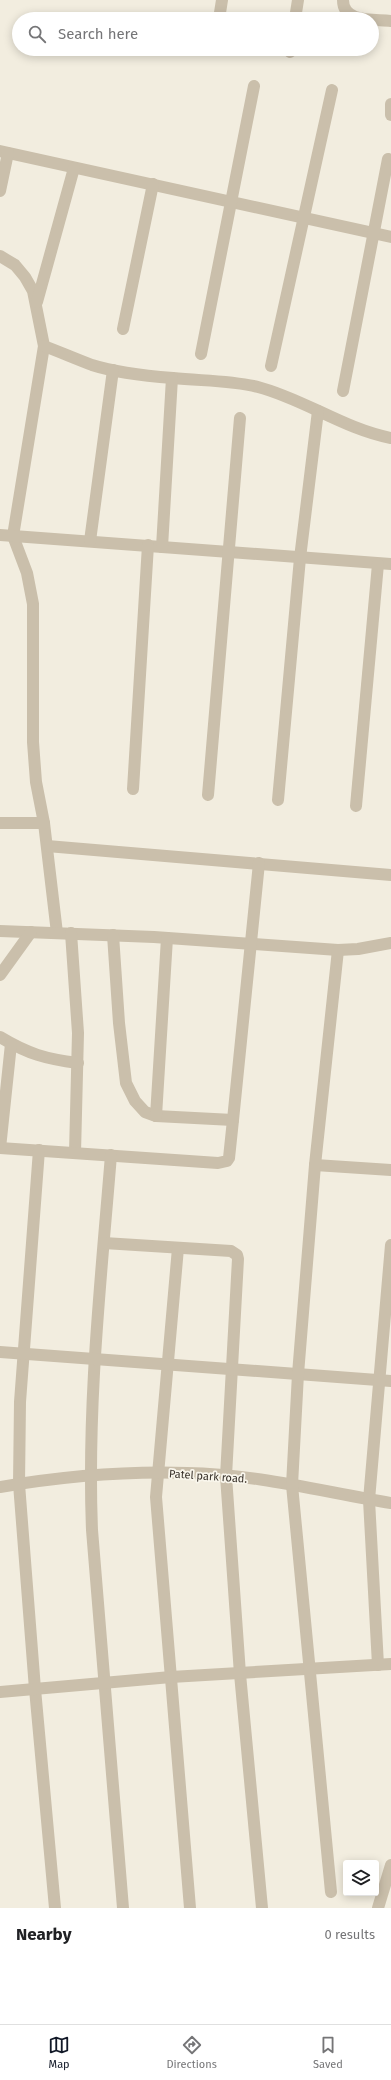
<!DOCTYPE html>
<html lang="en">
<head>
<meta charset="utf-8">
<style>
  body { margin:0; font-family:"Fira Sans",sans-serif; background:#f6f6f6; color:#202124 }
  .controls { position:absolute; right:12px; bottom:12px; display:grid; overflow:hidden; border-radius:4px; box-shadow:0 2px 10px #0003 }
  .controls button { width:36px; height:36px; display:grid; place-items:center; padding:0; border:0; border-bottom:1px solid #e0e0e0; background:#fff; color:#202124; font:20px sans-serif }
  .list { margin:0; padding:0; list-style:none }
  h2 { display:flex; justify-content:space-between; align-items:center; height:52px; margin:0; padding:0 16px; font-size:17px }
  h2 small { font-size:13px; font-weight:400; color:#757577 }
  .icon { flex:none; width:22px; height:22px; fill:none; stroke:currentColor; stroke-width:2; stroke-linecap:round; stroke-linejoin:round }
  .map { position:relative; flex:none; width:391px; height:1908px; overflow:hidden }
  .search { position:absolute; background:#fff; box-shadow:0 2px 10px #0003; left:12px; right:12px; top:12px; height:44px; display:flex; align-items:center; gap:10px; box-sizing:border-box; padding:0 14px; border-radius:22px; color:#757577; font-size:15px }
  .sheet { height:116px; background:#fff }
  nav { display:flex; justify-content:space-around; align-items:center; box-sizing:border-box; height:56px; border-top:1px solid #e0e0e0; background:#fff; font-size:11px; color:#757577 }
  nav a { display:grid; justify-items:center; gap:2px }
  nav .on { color:#111827 }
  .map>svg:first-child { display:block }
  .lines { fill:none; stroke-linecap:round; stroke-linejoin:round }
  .minor { stroke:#cabfab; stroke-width:12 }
  .labels { text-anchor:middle; stroke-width:3.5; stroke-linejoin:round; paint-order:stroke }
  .street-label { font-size:11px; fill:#38312a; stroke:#f9f6ec }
</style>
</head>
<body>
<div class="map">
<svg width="391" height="1908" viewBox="0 0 391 1908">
  <rect width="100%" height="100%" fill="#f2eddf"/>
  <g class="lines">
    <g class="minor">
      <path d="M343,0C343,23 373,19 391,21"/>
      <path d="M219,19L222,0"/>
      <path d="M295,19L298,0"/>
      <path d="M290,52L291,49"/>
      <path d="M391,104V115"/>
      <path d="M0,151L391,237"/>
      <path d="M0,191L8,153"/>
      <path d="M0,256L15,265L25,277L33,291L44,346L13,536L27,573L33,604V742L36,782L44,823L57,933"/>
      <path d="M37,302L74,168"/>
      <path d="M123,329L153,184"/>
      <path d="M44,346C60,352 76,359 92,365C117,373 147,376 173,378C201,381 230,380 258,387C304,399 344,429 391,438"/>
      <path d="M201,354L254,86"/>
      <path d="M271,366L332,90"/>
      <path d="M343,391L388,159"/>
      <path d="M0,535L391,564"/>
      <path d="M90,541L113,370"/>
      <path d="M162,547L172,378"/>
      <path d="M133,789L148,545"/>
      <path d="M208,795L240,418"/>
      <path d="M278,800L300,558L318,411"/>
      <path d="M356,806L378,564"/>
      <path d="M0,823H44"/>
      <path d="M47,846L391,875"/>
      <path d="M0,931L154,937L338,950L358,949L391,943"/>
      <path d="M71,933L78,1033L75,1153"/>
      <path d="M113,935L119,1023L126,1083L135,1101L145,1112L156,1116L233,1120"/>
      <path d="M0,975L31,932"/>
      <path d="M0,1037C28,1054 46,1059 78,1063"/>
      <path d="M156,1116L167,938"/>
      <path d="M0,1148L218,1163L227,1161L229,1158L233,1120L259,863"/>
      <path d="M0,1148L11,1044"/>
      <path d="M39,1150L20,1402L19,1484L35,1689L55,1908"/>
      <path d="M111,1155C101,1279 87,1405 92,1530L123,1908"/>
      <path d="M315,1165L391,1170"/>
      <path d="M104,1243L231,1251L237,1255L238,1259L226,1476L240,1674L262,1908"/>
      <path d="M178,1248L156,1497L190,1908"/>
      <path d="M0,1352L391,1381"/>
      <path d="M0,1487C59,1477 127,1471 187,1473C256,1474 324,1492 391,1503"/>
      <path d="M378,1665L369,1500L391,1245"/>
      <path d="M0,1692L171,1677L391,1664"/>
      <path d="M331,1892L292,1485L298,1374L315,1165L338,950"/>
      <path d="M378,1908L391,1865"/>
    </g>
  </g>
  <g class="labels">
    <g class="street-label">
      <text transform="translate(208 1476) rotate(4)" y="4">Patel park road.</text>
    </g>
  </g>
</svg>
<div class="controls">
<button><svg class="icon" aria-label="layers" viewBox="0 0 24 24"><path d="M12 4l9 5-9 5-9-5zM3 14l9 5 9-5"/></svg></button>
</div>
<div class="search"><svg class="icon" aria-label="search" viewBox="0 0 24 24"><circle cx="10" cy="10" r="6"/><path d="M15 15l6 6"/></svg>Search here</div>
</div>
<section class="sheet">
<h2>Nearby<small>0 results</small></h2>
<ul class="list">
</ul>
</section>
<nav>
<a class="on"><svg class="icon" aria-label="map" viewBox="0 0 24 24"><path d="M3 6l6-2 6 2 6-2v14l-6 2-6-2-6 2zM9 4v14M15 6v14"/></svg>Map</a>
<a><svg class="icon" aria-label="directions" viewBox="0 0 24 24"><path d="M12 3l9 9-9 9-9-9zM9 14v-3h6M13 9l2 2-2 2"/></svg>Directions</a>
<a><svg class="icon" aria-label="saved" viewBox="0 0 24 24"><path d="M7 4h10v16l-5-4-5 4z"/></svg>Saved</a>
</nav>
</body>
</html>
